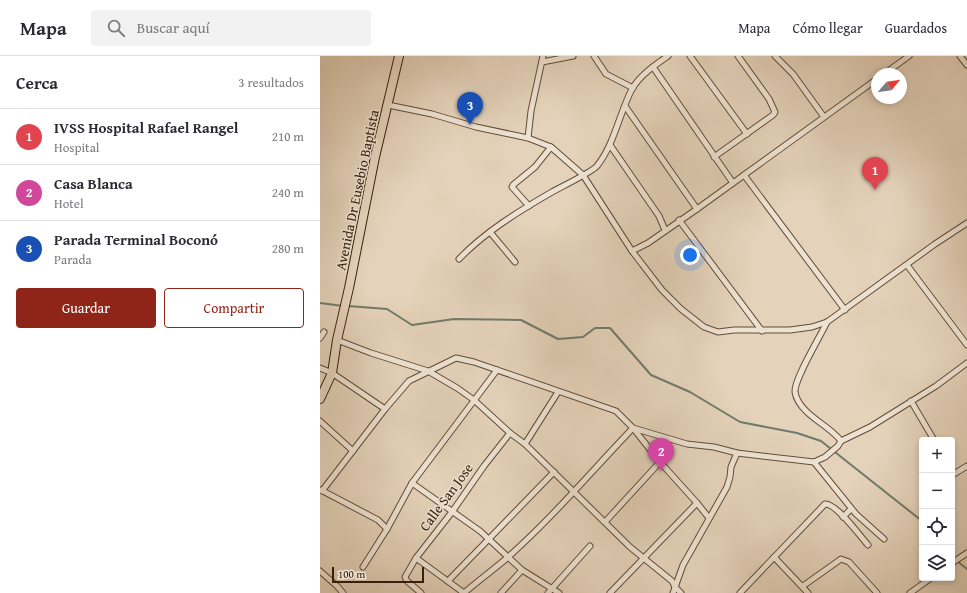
<!DOCTYPE html>
<html lang="es">
<head>
<meta charset="utf-8">
<style>
  body { margin:0; font-family:"Gentium Book Plus",serif; background:#f2f2f3; color:#2b2b33 }
  .controls { position:absolute; right:12px; bottom:12px; display:grid; overflow:hidden; border-radius:4px; box-shadow:0 2px 6px #0003 }
  .controls button { width:36px; height:36px; display:grid; place-items:center; padding:0; border:0; border-bottom:1px solid #e1e1e2; background:#fff; color:#2b2b33; font:20px sans-serif }
  .compass { position:absolute; left:551px; top:12px; width:36px; height:36px; border-radius:50%; background:#fff; box-shadow:0 2px 6px #0003; rotate:61deg }
  .scale { position:absolute; left:12px; bottom:10px; width:92px; box-sizing:border-box; padding-left:4px; border:2px solid #38200d; border-top:0; font-size:11px; line-height:14px; white-space:nowrap; color:#38200d; -webkit-text-stroke:3px #ede2d2; paint-order:stroke }
  .you { position:absolute; left:370px; top:199px; width:14px; height:14px; margin:-10px; border:3px solid #fff; border-radius:50%; background:#1a73e8; box-shadow:0 0 0 6px #1a73e833 }
  .badge { display:grid; place-items:center; width:26px; height:26px; border-radius:50%; background:#8f2418; color:#fff; font-size:13px; font-weight:700 }
  .pin { position:absolute; translate:-50% -33px; filter:drop-shadow(0 1px 2px #0008) }
  .pin::after { content:''; position:absolute; top:21px; width:14px; height:12px; background:inherit; clip-path:polygon(0 0,100% 0,50% 100%) }
  .list { margin:0; padding:0; list-style:none }
  h2 { display:flex; justify-content:space-between; align-items:center; height:52px; margin:0; padding:0 16px; font-size:17px }
  h2 small { font-size:13px; font-weight:400; color:#7c7c81 }
  .list li { display:grid; grid-template-columns:26px 1fr auto; gap:12px; align-items:center; box-sizing:border-box; height:56px; padding:0 16px; border-top:1px solid #e1e1e2 }
  .list b { display:block; font-size:15px; white-space:nowrap }
  .list p { margin:0; font-size:13px; white-space:nowrap; color:#7c7c81 }
  .list em { font-size:13px; font-style:normal; color:#7c7c81 }
  .actions { display:flex; gap:8px; padding:12px 16px }
  .actions a { flex:1; padding:9px 0; border:1px solid #8f2418; border-radius:4px; text-align:center; font-size:14px; color:#8f2418 }
  .actions .main { background:#8f2418; color:#fff }
  .icon { flex:none; width:22px; height:22px; fill:none; stroke:currentColor; stroke-width:2; stroke-linecap:round; stroke-linejoin:round }
  .map { position:relative; flex:none; width:647px; height:537px; overflow:hidden }
  header { display:flex; align-items:center; gap:24px; box-sizing:border-box; height:56px; padding:0 20px; background:#fff; border-bottom:1px solid #e1e1e2 }
  header strong { font-size:19px }
  nav { display:flex; gap:22px; margin-inline-start:auto; font-size:14px }
  .search { width:280px; height:36px; background:#f2f2f3; display:flex; align-items:center; gap:10px; box-sizing:border-box; padding:0 14px; border-radius:4px; color:#7c7c81; font-size:15px }
  main { display:flex }
  aside { flex:1; background:#fff }
  .map>svg:first-child { display:block }
  .lines { fill:none; stroke-linecap:round; stroke-linejoin:round }
  .stream { stroke:#707b6c; stroke-width:2 }
  .minor-casing { stroke:#634c38; stroke-width:7 }
  .primary-casing { stroke:#38200d; stroke-width:10 }
  .minor { stroke:#ede2d2; stroke-width:5 }
  .primary { stroke:#e4d2ba; stroke-width:8 }
  .labels { text-anchor:middle; stroke-width:3; stroke-linejoin:round; paint-order:stroke }
  .street-label { font-size:14px; fill:#38200d; stroke:#ede2d2 }
</style>
</head>
<body>
<header>
<strong>Mapa</strong>
<div class="search"><svg class="icon" aria-label="search" viewBox="0 0 24 24"><circle cx="10" cy="10" r="6"/><path d="M15 15l6 6"/></svg>Buscar aquí</div>
<nav><a>Mapa</a><a>Cómo llegar</a><a>Guardados</a></nav>
</header>
<main>
<aside>
<h2>Cerca<small>3 resultados</small></h2>
<ul class="list">
<li><span class="badge" style="background:#e0444e">1</span><div><b>IVSS Hospital Rafael Rangel</b><p>Hospital</p></div><em>210 m</em></li>
<li><span class="badge" style="background:#d1479c">2</span><div><b>Casa Blanca</b><p>Hotel</p></div><em>240 m</em></li>
<li><span class="badge" style="background:#1a4fb4">3</span><div><b>Parada Terminal Boconó</b><p>Parada</p></div><em>280 m</em></li>
</ul>
<div class="actions"><a class="main">Guardar</a><a>Compartir</a></div>
</aside>
<div class="map">
<svg width="647" height="537" viewBox="0 0 647 537">
  <rect width="100%" height="100%" fill="#e4d2ba"/>
  <filter id="stains"><feTurbulence type="fractalNoise" baseFrequency=".005" numOctaves="4"/><feColorMatrix values="0 0 0 0 .2 0 0 0 0 .09 0 0 0 0 .02 0 0 0 .5 -.17"/></filter>
  <radialGradient id="worn" r=".72"><stop offset=".6" stop-color="#630" stop-opacity="0"/><stop offset="1" stop-color="#630" stop-opacity=".3"/></radialGradient>
  <g class="lines">
    <g class="stream">
      <path d="M0,247L23,250"/>
      <path d="M28,250L67,253L92,269L134,263L201,264L238,283L263,281L275,272H290L331,319L370,336L420,366L477,377L501,385L602,465"/>
      <path d="M632,501L647,513"/>
    </g>
    <defs>
      <g id="minor">
        <path d="M274,0L286,18L313,32"/>
        <path d="M370,0L427,78"/>
        <path d="M455,0L473,18L504,61"/>
        <path d="M640,0L647,9"/>
        <path d="M222,6L253,0"/>
        <path d="M333,11L413,127"/>
        <path d="M564,18L589,0"/>
        <path d="M68,49L112,58L156,71L208,82L231,91L263,119L312,195L342,234L361,253L384,271L398,276L414,274H470L492,271L507,266L615,188L647,167"/>
        <path d="M305,50L377,153"/>
        <path d="M208,82L211,55L223,0"/>
        <path d="M290,89L339,160L345,174"/>
        <path d="M394,101L453,59L455,56L449,43L418,0"/>
        <path d="M424,119L525,254"/>
        <path d="M209,150L192,131L193,129L215,111L231,91"/>
        <path d="M359,164L442,275"/>
        <path d="M170,176L195,206"/>
        <path d="M312,195L328,187L377,153L557,23"/>
        <path d="M139,203C165,176 199,155 232,136C241,131 272,116 277,110C295,87 299,58 312,33C320,19 335,9 348,0"/>
        <path d="M587,209L647,289"/>
        <path d="M507,266C500,281 474,323 475,336C476,343 481,350 486,355C497,366 512,373 521,385"/>
        <path d="M0,282L4,276"/>
        <path d="M17,284L51,297L108,315L137,332L154,344L190,377L205,388L310,491L352,525L355,531L361,537"/>
        <path d="M0,312L12,317L65,353"/>
        <path d="M591,345L614,384"/>
        <path d="M0,365L33,395"/>
        <path d="M205,388L238,336"/>
        <path d="M494,406L536,458L564,483"/>
        <path d="M632,414L634,418L647,410"/>
        <path d="M92,427L160,475L202,514L239,537"/>
        <path d="M1,434L58,464L67,473"/>
        <path d="M2,435L65,353L89,325L136,302L154,306L296,355L313,372L367,388L394,391L417,397L494,406L505,401L518,390L521,385L550,371L616,330L647,307"/>
        <path d="M523,461L531,453"/>
        <path d="M285,466L340,406"/>
        <path d="M454,501L488,537"/>
        <path d="M96,502L144,537"/>
        <path d="M632,507L647,497"/>
        <path d="M43,511L67,473L92,427L177,314"/>
        <path d="M0,515L17,530L23,537"/>
        <path d="M128,525L234,416"/>
        <path d="M483,530L521,503L529,506L557,537"/>
        <path d="M101,537L87,525L85,521L96,502L132,456L164,410L190,377"/>
        <path d="M144,537C158,525 173,514 187,502C232,462 271,416 313,372L340,406L377,447L389,462"/>
        <path d="M181,537L202,514"/>
        <path d="M228,537L270,490"/>
        <path d="M290,537L377,447"/>
        <path d="M353,537L363,509L407,431L410,421L411,411L417,397"/>
        <path d="M420,537L505,448C516,447 540,480 548,489"/>
        <path d="M590,537L611,522"/>
      </g>
      <path id="primary" d="M0,343L12,317L17,284L29,232L55,101L79,0"/>
    </defs>
    <use href="#minor" class="minor-casing"/>
    <use href="#primary" class="primary-casing"/>
    <use href="#minor" class="minor"/>
    <use href="#primary" class="primary"/>
  </g>
  <g class="labels">
    <g class="street-label">
      <text transform="translate(37 134) rotate(-78)" y="5">Avenida Dr Eusebio Baptista</text>
      <text transform="translate(126 441) rotate(-54)" y="5">Calle San Jose</text>
    </g>
  </g>
  <rect width="100%" height="100%" filter="url(#stains)"/>
  <rect width="100%" height="100%" fill="url(#worn)"/>
</svg>
<div class="controls">
<button>+</button>
<button>−</button>
<button><svg class="icon" aria-label="locate" viewBox="0 0 24 24"><circle cx="12" cy="12" r="6"/><path d="M12 2v4M12 18v4M2 12h4M18 12h4"/></svg></button>
<button><svg class="icon" aria-label="layers" viewBox="0 0 24 24"><path d="M12 4l9 5-9 5-9-5zM3 14l9 5 9-5"/></svg></button>
</div>
<svg class="compass" viewBox="-18 -18 36 36"><path d="M0-13l5 13h-10z" fill="#e53935"/><path d="M0 13l5-13h-10z" fill="#7c7c81"/></svg>
<div class="scale">100 m</div>
<div class="you"></div>
<div class="pin badge" style="left:555px;top:134px;background:#e0444e">1</div>
<div class="pin badge" style="left:341px;top:415px;background:#d1479c">2</div>
<div class="pin badge" style="left:150px;top:69px;background:#1a4fb4">3</div>
</div>
</main>
</body>
</html>
